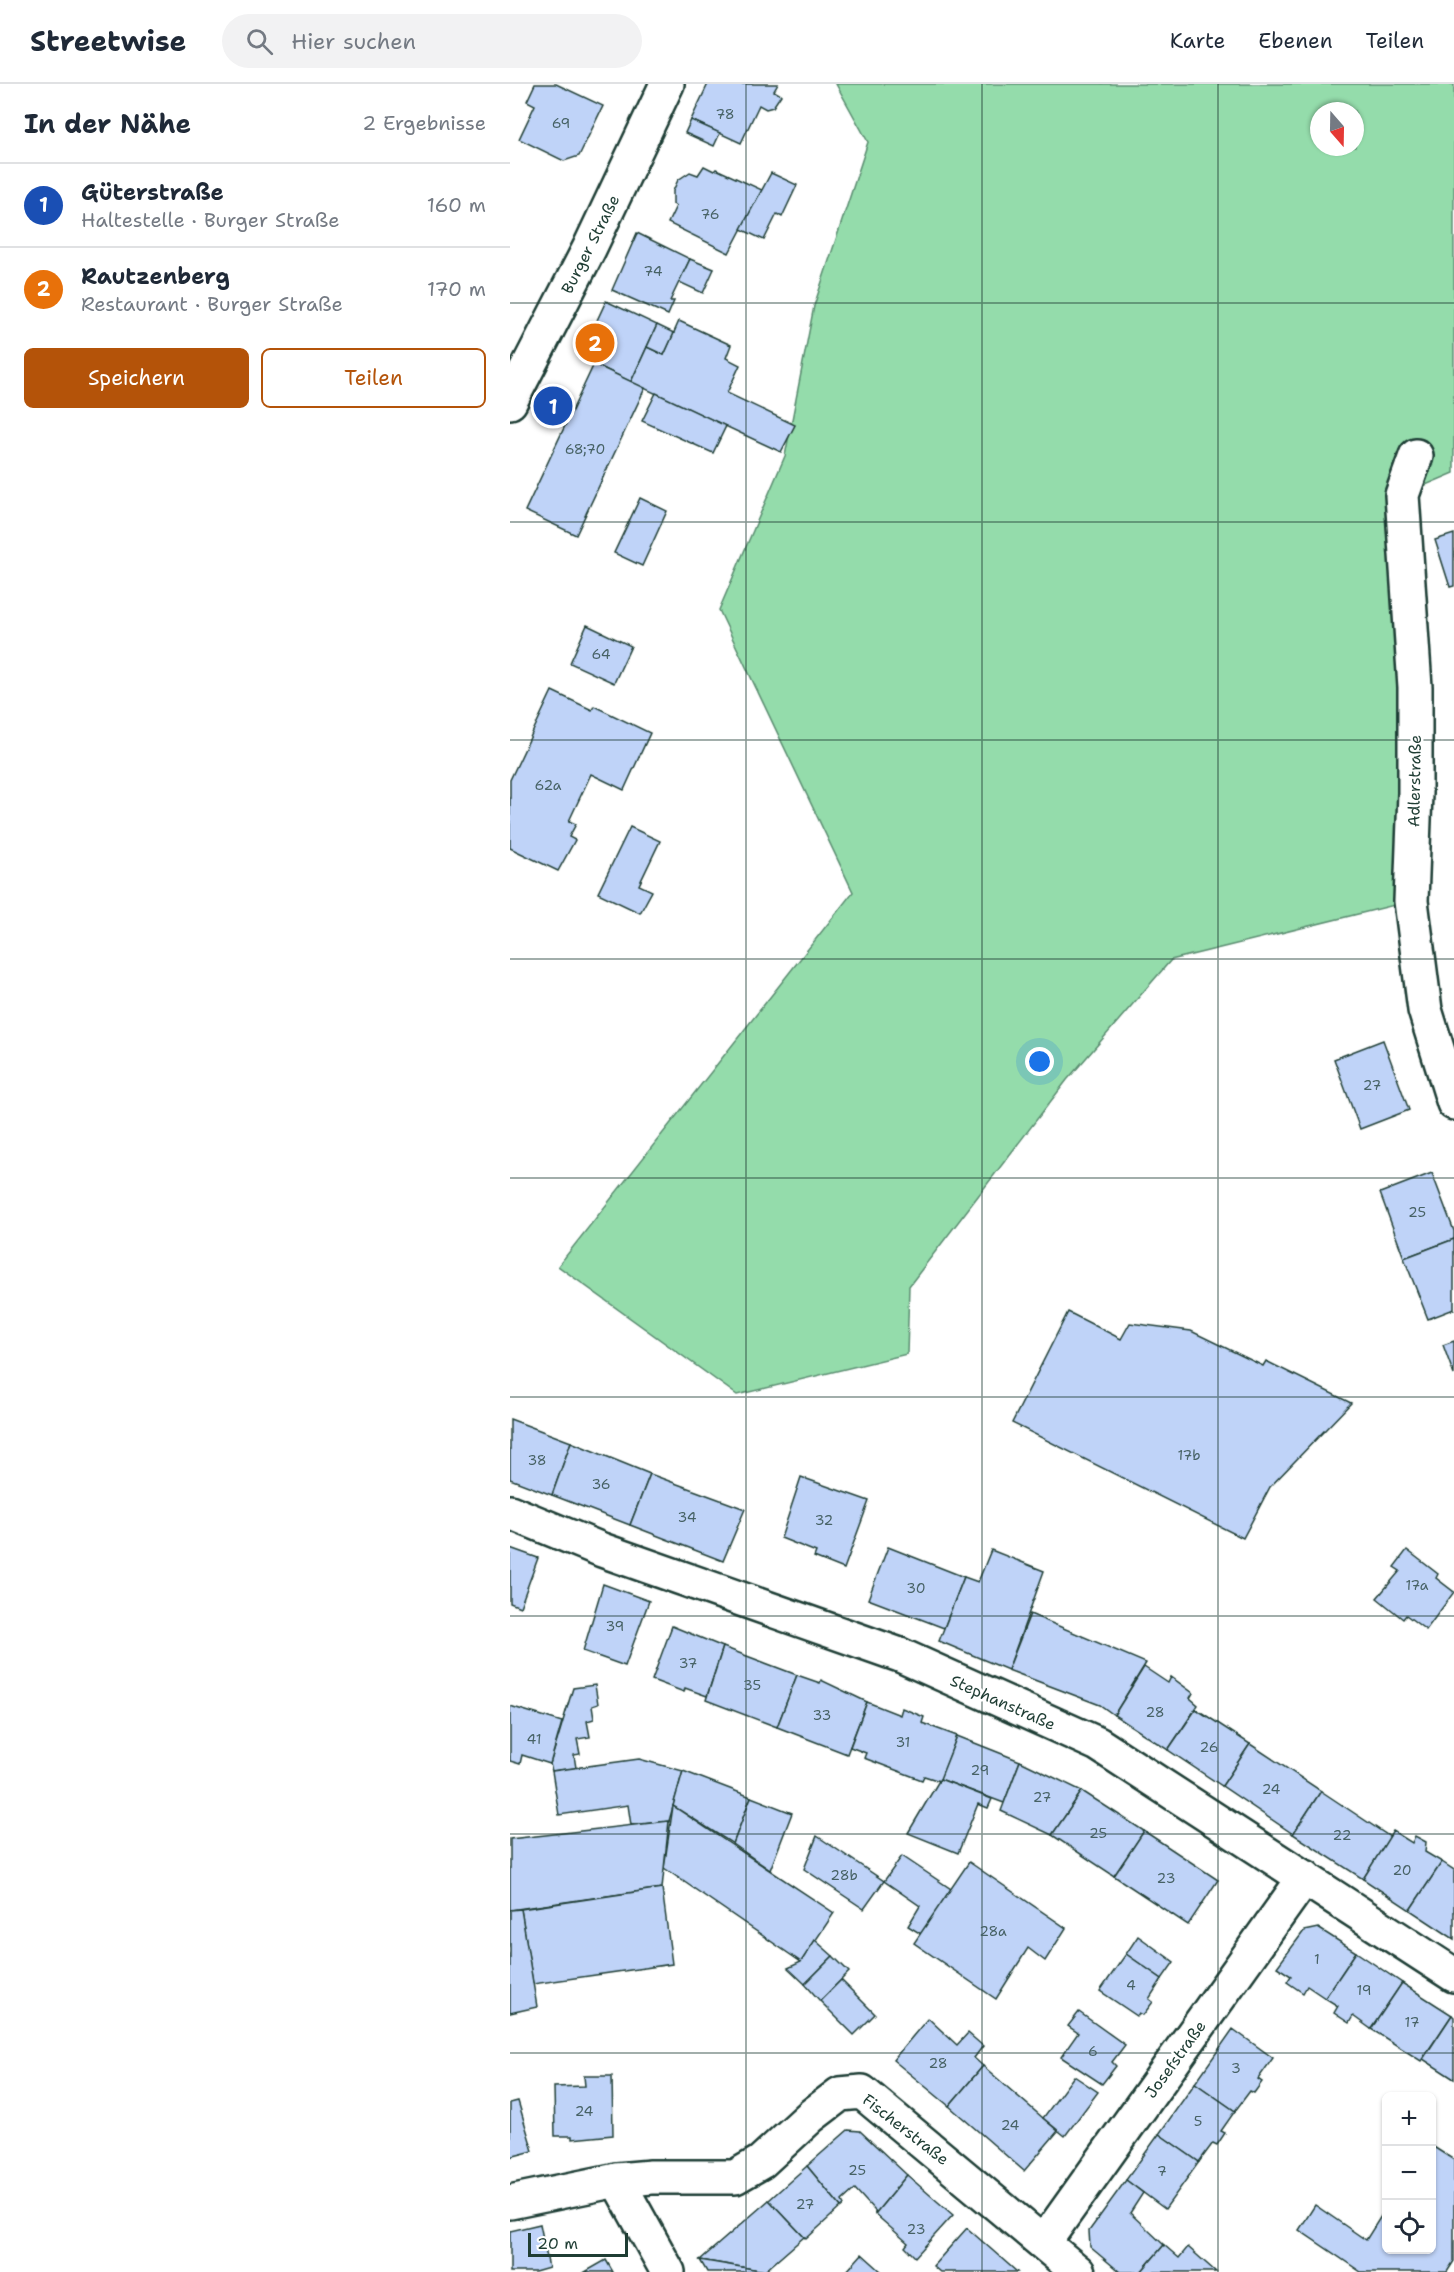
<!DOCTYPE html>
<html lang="de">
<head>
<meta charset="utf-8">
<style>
  body { margin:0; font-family:"Shantell Sans",sans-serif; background:#f2f2f3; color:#1f2937 }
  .controls { position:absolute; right:18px; bottom:18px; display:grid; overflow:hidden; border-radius:9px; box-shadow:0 2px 4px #0004 }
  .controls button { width:54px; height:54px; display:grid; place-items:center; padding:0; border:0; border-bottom:2px solid #e0e1e3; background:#fff; color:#1f2937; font:30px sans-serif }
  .compass { position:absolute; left:800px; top:18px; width:54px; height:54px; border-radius:50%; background:#fff; box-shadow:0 2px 4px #0004; rotate:160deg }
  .scale { position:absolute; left:18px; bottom:15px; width:100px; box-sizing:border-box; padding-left:6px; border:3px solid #1f3d34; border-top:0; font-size:16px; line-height:21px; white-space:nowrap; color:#1f3d34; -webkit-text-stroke:4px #fff; paint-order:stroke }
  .you { position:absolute; left:530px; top:978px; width:21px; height:21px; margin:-15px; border:4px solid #fff; border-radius:50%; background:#1a73e8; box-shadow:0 0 0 9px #1a73e833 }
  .badge { display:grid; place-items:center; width:39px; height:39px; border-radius:50%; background:#b45309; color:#fff; font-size:20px; font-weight:700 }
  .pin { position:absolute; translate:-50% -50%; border:3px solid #fff; box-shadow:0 2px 6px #0006 }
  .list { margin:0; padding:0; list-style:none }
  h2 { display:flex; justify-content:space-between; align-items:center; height:78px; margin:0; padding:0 24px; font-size:26px }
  h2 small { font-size:20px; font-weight:400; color:#747a83 }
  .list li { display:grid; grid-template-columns:39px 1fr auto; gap:18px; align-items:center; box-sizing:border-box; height:84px; padding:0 24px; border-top:2px solid #e0e1e3 }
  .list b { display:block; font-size:22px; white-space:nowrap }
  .list p { margin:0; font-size:20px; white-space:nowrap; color:#747a83 }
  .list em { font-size:20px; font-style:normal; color:#747a83 }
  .actions { display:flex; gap:12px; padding:18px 24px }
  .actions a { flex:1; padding:14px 0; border:2px solid #b45309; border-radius:9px; text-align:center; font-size:21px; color:#b45309 }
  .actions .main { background:#b45309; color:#fff }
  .icon { flex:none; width:33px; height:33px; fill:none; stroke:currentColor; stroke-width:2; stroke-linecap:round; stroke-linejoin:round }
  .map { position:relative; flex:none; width:944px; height:2188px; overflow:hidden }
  header { display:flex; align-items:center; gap:36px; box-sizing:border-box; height:84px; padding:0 30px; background:#fff; border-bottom:2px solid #e0e1e3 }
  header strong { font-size:28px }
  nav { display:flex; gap:33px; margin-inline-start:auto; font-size:21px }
  .search { width:420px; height:54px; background:#f2f2f3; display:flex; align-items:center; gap:15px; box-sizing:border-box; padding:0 21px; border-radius:33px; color:#747a83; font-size:22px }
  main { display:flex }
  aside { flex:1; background:#fff }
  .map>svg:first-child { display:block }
  .green { fill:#94dcab; stroke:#5a8c70; stroke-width:1.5; fill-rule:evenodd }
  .building { fill:#bfd3f8; stroke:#1f3d34; stroke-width:1.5 }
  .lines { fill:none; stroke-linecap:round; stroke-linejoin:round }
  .minor-casing { stroke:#1f3d34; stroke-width:38 }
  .secondary-casing { stroke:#1f3d34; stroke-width:38 }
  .minor { stroke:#fff; stroke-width:33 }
  .secondary { stroke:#fff; stroke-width:33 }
  .grid { fill:none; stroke:#1f3d34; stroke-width:1.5; stroke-opacity:0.55 }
  .labels { text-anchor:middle; stroke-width:5; stroke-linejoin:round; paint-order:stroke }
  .number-label { font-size:14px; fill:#476265 }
  .street-label { font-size:16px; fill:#1f3d34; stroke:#fff }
</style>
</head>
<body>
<header>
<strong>Streetwise</strong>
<div class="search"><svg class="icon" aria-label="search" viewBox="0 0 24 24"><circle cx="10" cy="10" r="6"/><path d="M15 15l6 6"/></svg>Hier suchen</div>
<nav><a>Karte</a><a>Ebenen</a><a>Teilen</a></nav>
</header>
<main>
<aside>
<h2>In der Nähe<small>2 Ergebnisse</small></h2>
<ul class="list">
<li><span class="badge" style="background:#1a4fb4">1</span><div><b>Güterstraße</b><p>Haltestelle · Burger Straße</p></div><em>160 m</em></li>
<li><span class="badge" style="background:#e8710a">2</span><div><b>Rautzenberg</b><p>Restaurant · Burger Straße</p></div><em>170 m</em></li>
</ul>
<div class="actions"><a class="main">Speichern</a><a>Teilen</a></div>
</aside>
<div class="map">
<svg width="944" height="2188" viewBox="0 0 944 2188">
  <rect width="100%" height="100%" fill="#fff"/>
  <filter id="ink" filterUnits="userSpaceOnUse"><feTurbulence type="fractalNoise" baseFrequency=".0167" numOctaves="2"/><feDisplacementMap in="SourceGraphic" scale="12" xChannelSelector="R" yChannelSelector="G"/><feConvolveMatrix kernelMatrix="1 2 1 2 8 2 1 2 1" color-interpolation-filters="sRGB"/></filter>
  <g filter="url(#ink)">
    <path class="green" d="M326,0H944V389L892,411L901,817L661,876L557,996L399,1202L397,1270L227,1311L48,1182L343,808L209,526L275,372L304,222L358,58ZM809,27H845V63H809Z"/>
    <g class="building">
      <path d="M25,0H46L93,22L69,72L54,77L9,55L25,21L17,17Z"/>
      <path d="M198,0H268L264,7L271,11L263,23L256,25L249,21L231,59L181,36Z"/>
      <path d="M181,36L210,49L204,62L175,49Z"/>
      <path d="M194,82L204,87L206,85L252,106L219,169L158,139L166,122L163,120V107L168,96L180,88L188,91Z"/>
      <path d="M261,89L287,101L272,133L267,130L254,156L231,145Z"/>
      <path d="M127,149L180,175L160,217H164L158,231L102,206Z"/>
      <path d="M180,175L204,185L193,209L169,198Z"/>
      <path d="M96,217L147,241L121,298L70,273Z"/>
      <path d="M169,237L221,261L216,274L230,281L217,309L285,341L271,368L121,298L137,263L154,271Z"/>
      <path d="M147,241L164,249L154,271L137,263Z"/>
      <path d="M84,280L135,304L66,451L15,427Z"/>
      <path d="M146,309L216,342L203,369L132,337Z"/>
      <path d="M130,414L157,427L132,482L104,469Z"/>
      <path d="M944,450V502L940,503L925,456Z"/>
      <path d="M77,541L121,562L104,599L60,579Z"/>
      <path d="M42,607L82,626L84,622L140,649L114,706L81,690L59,737L66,740L59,753L65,756L48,787L0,764V696Z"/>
      <path d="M120,743L150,757L129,801L142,807L130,829L88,809Z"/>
      <path d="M873,956L899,1026L850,1045L824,975Z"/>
      <path d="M922,1089L944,1147V1155L894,1174L870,1109Z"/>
      <path d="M944,1155V1225L918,1235L894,1174Z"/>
      <path d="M558,1228L611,1255L620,1239L681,1247L753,1282L756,1277L841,1319L760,1403L733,1454L502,1339Z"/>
      <path d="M944,1257V1291L933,1261Z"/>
      <path d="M0,1335L61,1358L42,1411L0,1395Z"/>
      <path d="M61,1358L140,1390L120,1441L42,1411Z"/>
      <path d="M140,1390L235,1425L213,1477L120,1441Z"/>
      <path d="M291,1393L359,1417L334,1485L304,1473L306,1468L271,1454Z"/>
      <path d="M378,1463L454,1493L434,1544L358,1515Z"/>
      <path d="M0,1464L28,1474L10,1523L0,1519Z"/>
      <path d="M481,1466L534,1487L498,1586L429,1557L454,1493L468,1498Z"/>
      <path d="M897,1466L928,1490L926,1494L944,1508L916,1546L896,1531L893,1535L867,1514L890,1487L884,1483Z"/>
      <path d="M93,1500L139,1517L115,1582L73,1567Z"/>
      <path d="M520,1530L636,1579L604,1631L590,1621L498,1586Z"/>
      <path d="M162,1542L213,1563L197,1612L175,1604L174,1608L142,1596Z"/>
      <path d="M213,1563L287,1591L267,1643L196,1616Z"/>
      <path d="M634,1583L658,1599L661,1593L683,1609L680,1614L688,1621L658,1666L604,1631Z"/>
      <path d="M287,1591L310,1599L311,1596L357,1618L337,1670L267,1643Z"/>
      <path d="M85,1601L88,1620L82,1622L84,1635L77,1637L80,1653L67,1655L70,1670L64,1671L66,1684L42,1687L40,1680L63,1604Z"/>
      <path d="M357,1618L390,1631L392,1624L414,1633L412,1639L447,1652L430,1697L414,1692L412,1696L354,1674L356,1669L340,1663Z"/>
      <path d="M0,1622L52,1638L40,1680L12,1671L10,1680L0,1677Z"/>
      <path d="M686,1625L740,1660L712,1702L658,1666Z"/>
      <path d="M447,1652L510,1677L494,1719L430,1695Z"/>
      <path d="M740,1660L811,1707L783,1750L712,1702Z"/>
      <path d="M129,1675L173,1687L159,1737L121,1741L118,1721L49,1731L42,1687Z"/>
      <path d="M510,1677L572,1707L542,1751L491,1727Z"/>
      <path d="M173,1687L241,1713L223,1760L163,1722Z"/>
      <path d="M430,1695L482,1715L478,1724L468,1720L448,1769L398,1749Z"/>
      <path d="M572,1707L634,1747L604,1792L542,1751Z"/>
      <path d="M811,1707L880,1753L853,1795L783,1750Z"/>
      <path d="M241,1713L282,1729L260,1786L223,1760Z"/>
      <path d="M163,1722L324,1829L291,1878L154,1784Z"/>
      <path d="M159,1737L152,1804L0,1826V1755Z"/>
      <path d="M634,1747L708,1796L678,1841L604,1792Z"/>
      <path d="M883,1747L902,1759L905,1752L916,1758L915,1768L932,1778L900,1826L853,1795Z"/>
      <path d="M307,1752L374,1797L354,1825L294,1785Z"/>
      <path d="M392,1772L441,1805L411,1850L398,1842L410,1822L374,1797Z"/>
      <path d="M459,1778L556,1844L535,1877L518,1864L486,1915L404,1859Z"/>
      <path d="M932,1778L944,1786V1855L900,1826Z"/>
      <path d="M152,1804L162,1880L23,1900L11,1825Z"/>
      <path d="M11,1825L27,1923L0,1929V1826Z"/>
      <path d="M808,1844L846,1868L815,1914L797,1902L793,1909L777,1898L781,1892L767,1883L794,1847Z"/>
      <path d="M628,1852L664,1878L652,1895L616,1870Z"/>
      <path d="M305,1856L323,1872L295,1900L278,1884L291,1878Z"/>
      <path d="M846,1868L892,1899L861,1945L843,1932L839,1939L824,1929L828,1922L815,1914Z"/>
      <path d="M616,1870L652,1895L639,1915L643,1918L633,1931L629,1929L627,1932L590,1907Z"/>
      <path d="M323,1872L339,1888L310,1917L295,1900Z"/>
      <path d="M331,1896L365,1930L344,1951L310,1917Z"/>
      <path d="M892,1899L942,1931L911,1977L861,1945Z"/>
      <path d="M569,1928L615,1961L602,1978L606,1982L592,2000L551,1973L568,1949L558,1942Z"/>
      <path d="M942,1931L944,1933V1995L913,1975Z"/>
      <path d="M418,1934L447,1961L458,1949L473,1962L464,1974L473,1982L439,2022L383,1976Z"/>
      <path d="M723,1945L763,1974L748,1995L752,1998L744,2009L740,2007L725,2027L685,1999Z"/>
      <path d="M473,1982L548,2047L514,2087L439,2022Z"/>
      <path d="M74,1992H102L103,2051L62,2055V2052H45L44,2003L75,2002Z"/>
      <path d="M564,1992L588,2008L555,2052L533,2034Z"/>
      <path d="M685,1999L725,2027L711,2047L715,2049L707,2061L703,2059L689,2078L649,2050Z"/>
      <path d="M8,2017L23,2067L0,2073V2019Z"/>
      <path d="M338,2046L350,2047L397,2091L365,2130V2127L345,2105L332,2117L334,2121L331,2123L297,2082Z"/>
      <path d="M649,2050L689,2078L655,2125L616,2096Z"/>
      <path d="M922,2062L944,2076V2177L937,2188H851L789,2146L805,2121L856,2156L876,2124V2166H922Z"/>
      <path d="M297,2082L331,2123L296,2155L259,2116Z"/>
      <path d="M397,2091L443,2131L405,2173L395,2163L398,2159L365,2130Z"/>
      <path d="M616,2096L633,2109L620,2129L654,2161L631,2188H610L580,2163L579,2147Z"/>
      <path d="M259,2116L294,2153L255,2187L190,2176Z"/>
      <path d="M30,2140L39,2184L25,2188H0V2147Z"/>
      <path d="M457,2144L507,2188H430L423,2182Z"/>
      <path d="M654,2161L669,2174L678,2163L706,2188H631Z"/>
      <path d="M352,2170L372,2188H336Z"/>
      <path d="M96,2176L103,2188H75Z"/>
      <path d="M190,2176L255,2187L256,2188H197Z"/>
    </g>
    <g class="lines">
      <defs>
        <g id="minor">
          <path d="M906,372L892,411L905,603V709L901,817L915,926L944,1019"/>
          <path d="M0,1428L92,1466L390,1571L588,1660L944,1891"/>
          <path d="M107,2096L141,2093H225L251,2078L301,2032L330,2010L352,2008L568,2188"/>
          <path d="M0,2118L107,2096L158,2188"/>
          <path d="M535,2157L795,1793"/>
        </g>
        <path id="secondary" d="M0,318L79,165L157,0"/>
      </defs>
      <use href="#minor" class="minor-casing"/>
      <use href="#secondary" class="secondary-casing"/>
      <use href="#minor" class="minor"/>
      <use href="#secondary" class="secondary"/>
    </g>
  </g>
  <path class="grid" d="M236,0V2188M472,0V2188M708,0V2188M0,219H944M0,438H944M0,656H944M0,875H944M0,1094H944M0,1313H944M0,1532H944M0,1750H944M0,1969H944"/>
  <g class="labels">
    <g class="number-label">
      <text x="215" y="35">78</text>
      <text x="51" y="44">69</text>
      <text x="200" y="135">76</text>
      <text x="143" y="192">74</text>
      <text x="75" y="370">68;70</text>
      <text x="91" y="575">64</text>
      <text x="38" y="706">62a</text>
      <text x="862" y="1006">27</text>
      <text x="907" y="1133">25</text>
      <text x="679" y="1376">17b</text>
      <text x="27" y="1381">38</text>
      <text x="91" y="1405">36</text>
      <text x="177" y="1438">34</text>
      <text x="314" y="1441">32</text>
      <text x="907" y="1506">17a</text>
      <text x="406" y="1509">30</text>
      <text x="105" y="1547">39</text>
      <text x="178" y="1584">37</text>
      <text x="242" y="1606">35</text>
      <text x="645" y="1633">28</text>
      <text x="312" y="1636">33</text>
      <text x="24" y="1660">41</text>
      <text x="393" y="1663">31</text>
      <text x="699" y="1668">26</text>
      <text x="470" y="1691">29</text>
      <text x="761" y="1710">24</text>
      <text x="532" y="1718">27</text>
      <text x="588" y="1754">25</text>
      <text x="832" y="1756">22</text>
      <text x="892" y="1791">20</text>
      <text x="334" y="1796">28b</text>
      <text x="656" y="1799">23</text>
      <text x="483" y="1852">28a</text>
      <text x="807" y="1880">1</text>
      <text x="621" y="1906">4</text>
      <text x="854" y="1911">19</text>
      <text x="902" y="1943">17</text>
      <text x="583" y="1972">6</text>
      <text x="428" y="1984">28</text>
      <text x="726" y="1989">3</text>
      <text x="74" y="2032">24</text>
      <text x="688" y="2042">5</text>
      <text x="500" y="2046">24</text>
      <text x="347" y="2091">25</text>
      <text x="652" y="2092">7</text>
      <text x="295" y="2125">27</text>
      <text x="406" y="2150">23</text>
    </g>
    <g class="street-label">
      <text transform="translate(80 160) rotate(-63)" y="6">Burger Straße</text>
      <text transform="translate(904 697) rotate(-89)" y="6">Adlerstraße</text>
      <text transform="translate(493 1618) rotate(24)" y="6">Stephanstraße</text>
      <text transform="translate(665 1975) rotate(-54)" y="6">Josefstraße</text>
      <text transform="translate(396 2045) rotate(38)" y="6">Fischerstraße</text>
    </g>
  </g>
</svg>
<div class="controls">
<button>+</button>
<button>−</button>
<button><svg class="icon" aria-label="locate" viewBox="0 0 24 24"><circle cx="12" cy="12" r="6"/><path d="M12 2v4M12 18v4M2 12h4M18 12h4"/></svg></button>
</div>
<svg class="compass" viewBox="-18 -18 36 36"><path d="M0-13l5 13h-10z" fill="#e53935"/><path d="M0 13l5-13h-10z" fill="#747a83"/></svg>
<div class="scale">20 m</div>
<div class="you"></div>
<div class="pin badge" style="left:43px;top:322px;background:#1a4fb4">1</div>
<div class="pin badge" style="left:85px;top:259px;background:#e8710a">2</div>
</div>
</main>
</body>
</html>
